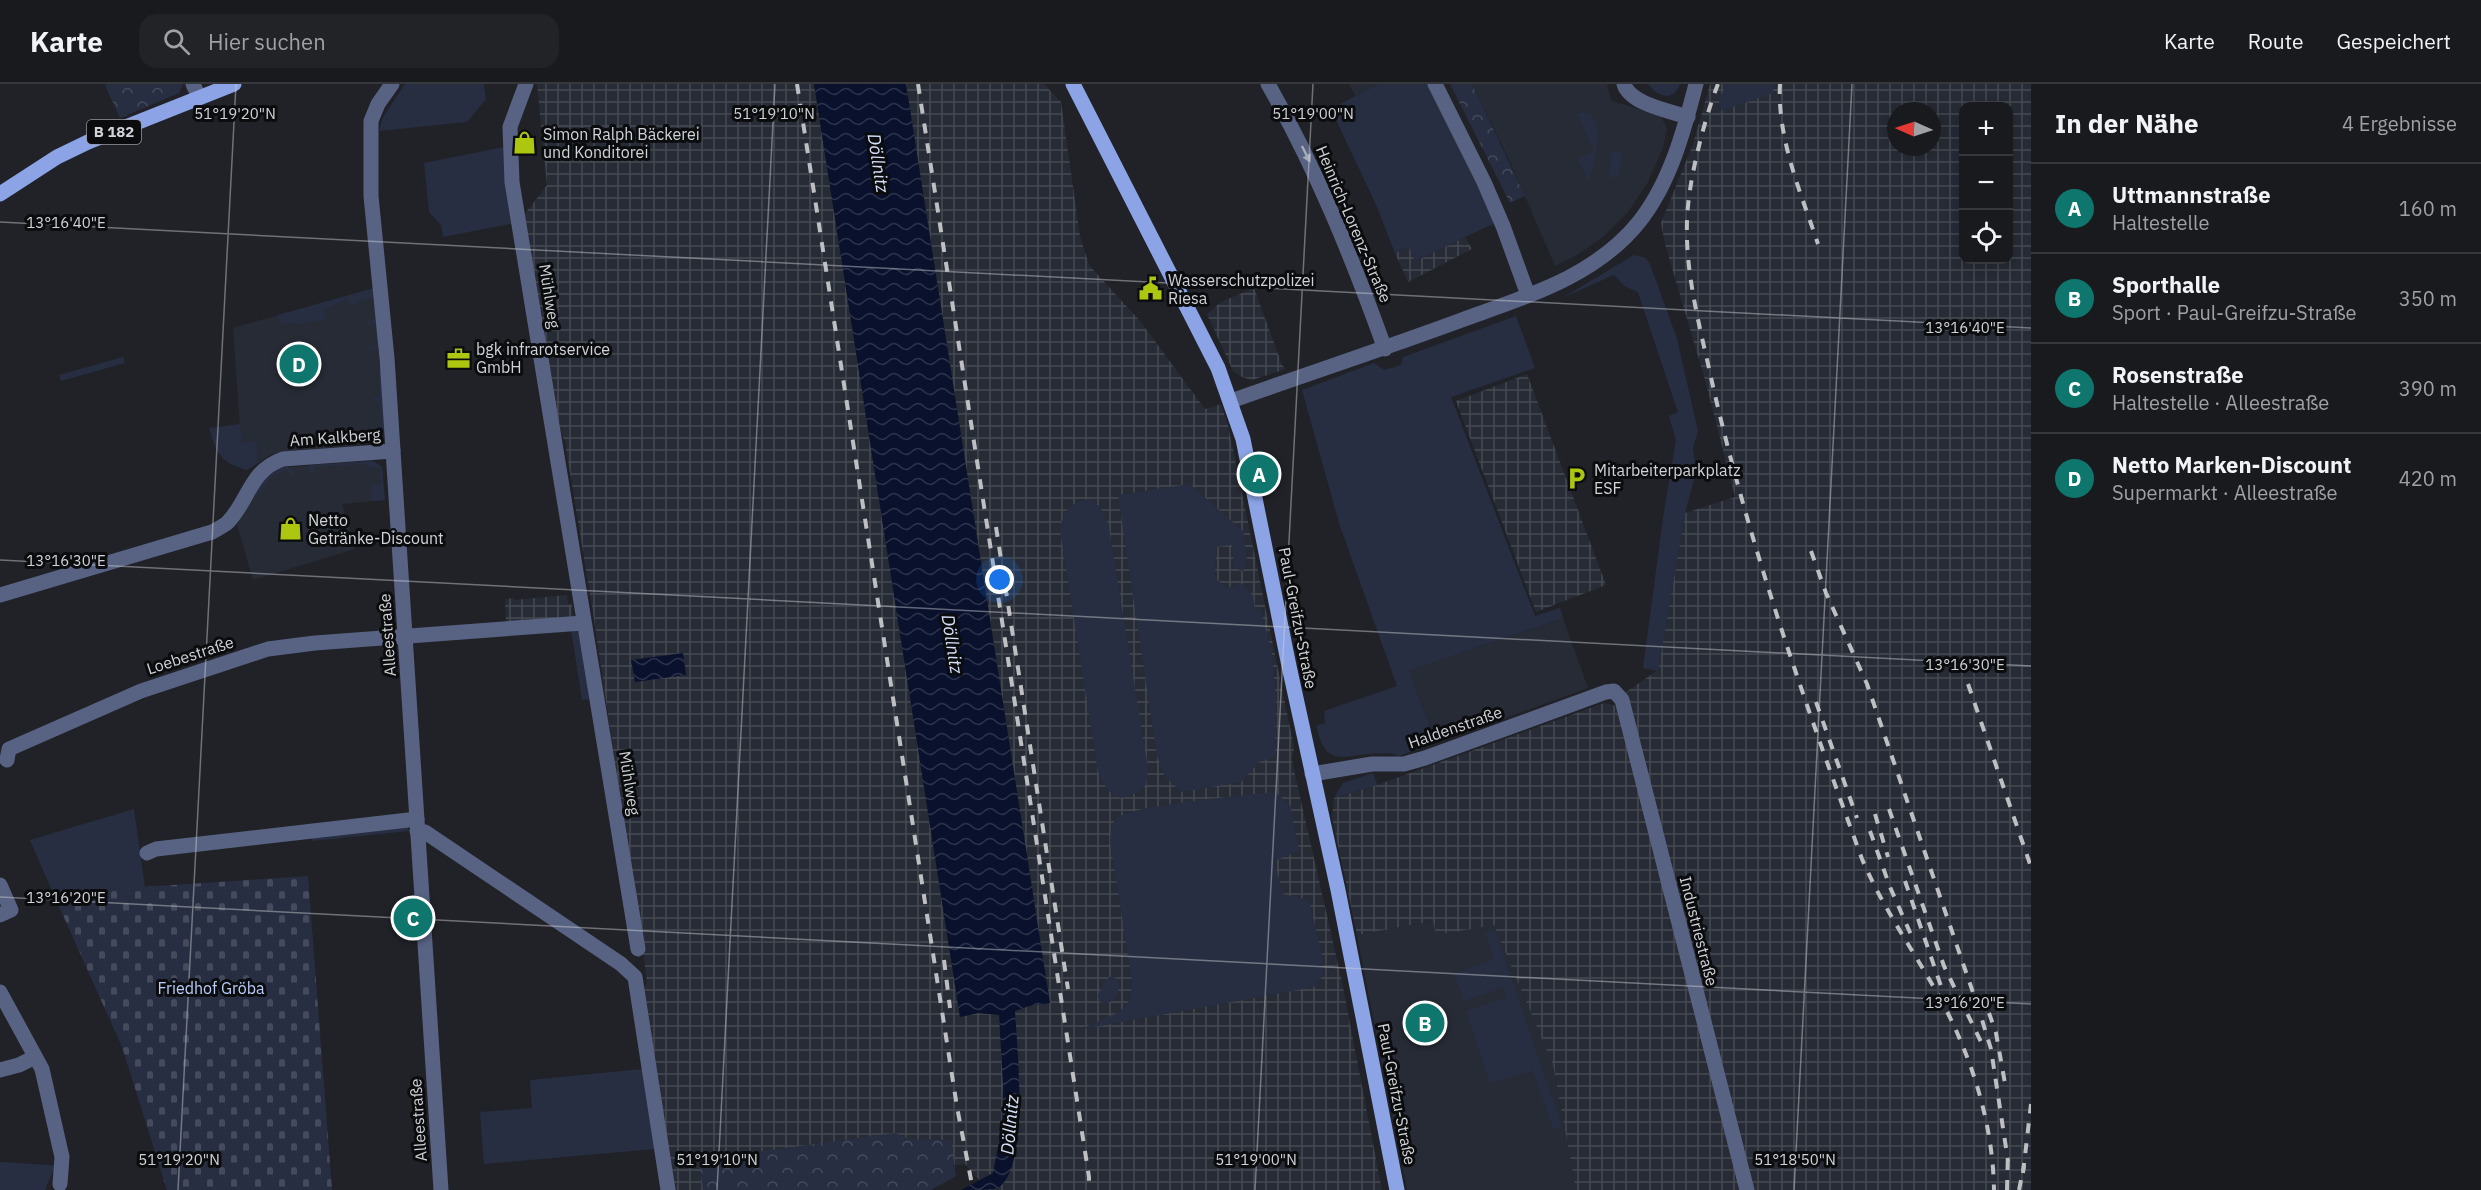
<!DOCTYPE html>
<html lang="de">
<head>
<meta charset="utf-8">
<style>
  body { margin:0; font-family:"IBM Plex Sans",sans-serif; background:#212327; color:#f1f3f6 }
  .controls { position:absolute; right:18px; top:18px; display:grid; overflow:hidden; border-radius:12px; box-shadow:0 3px 15px #0003 }
  .controls button { width:54px; height:54px; display:grid; place-items:center; padding:0; border:0; border-bottom:2px solid #36383c; background:#181a1e; color:#f1f3f6; font:30px sans-serif }
  .compass { position:absolute; left:1887px; top:18px; width:54px; height:54px; border-radius:50%; background:#181a1e; box-shadow:0 3px 15px #0003; rotate:273deg }
  .you { position:absolute; left:1000px; top:496px; width:21px; height:21px; margin:-15px; border:4px solid #fff; border-radius:50%; background:#1a73e8; box-shadow:0 0 0 9px #1a73e833 }
  .badge { display:grid; place-items:center; width:39px; height:39px; border-radius:50%; background:#0f766e; color:#fff; font-size:20px; font-weight:700 }
  .pin { position:absolute; translate:-50% -50%; border:3px solid #fff; box-shadow:0 2px 6px #0006 }
  .list { margin:0; padding:0; list-style:none }
  h2 { display:flex; justify-content:space-between; align-items:center; height:78px; margin:0; padding:0 24px; font-size:26px }
  h2 small { font-size:20px; font-weight:400; color:#9fa1a4 }
  .list li { display:grid; grid-template-columns:39px 1fr auto; gap:18px; align-items:center; box-sizing:border-box; height:90px; padding:0 24px; border-top:2px solid #36383c }
  .list b { display:block; font-size:22px; white-space:nowrap }
  .list p { margin:0; font-size:20px; white-space:nowrap; color:#9fa1a4 }
  .list em { font-size:20px; font-style:normal; color:#9fa1a4 }
  .icon { flex:none; width:33px; height:33px; fill:none; stroke:currentColor; stroke-width:2; stroke-linecap:round; stroke-linejoin:round }
  .map { position:relative; flex:none; width:2031px; height:1106px; overflow:hidden }
  header { display:flex; align-items:center; gap:36px; box-sizing:border-box; height:84px; padding:0 30px; background:#181a1e; border-bottom:2px solid #36383c }
  header strong { font-size:28px }
  nav { display:flex; gap:33px; margin-inline-start:auto; font-size:21px }
  .search { width:420px; height:54px; background:#212327; display:flex; align-items:center; gap:15px; box-sizing:border-box; padding:0 21px; border-radius:18px; color:#9fa1a4; font-size:22px }
  main { display:flex }
  aside { flex:1; background:#181a1e }
  .map>svg:first-child { display:block }
  .built { fill:#272b35 }
  .industrial { fill:url(#industrial-grid); fill-rule:evenodd }
  .green { fill:#272e41 }
  .forest { fill:url(#forest-crowns) }
  .cemetery { fill:url(#cemetery-stones) }
  .water { fill:url(#water-waves) }
  .lines { fill:none; stroke-linecap:round; stroke-linejoin:round }
  .minor { stroke:#586383; stroke-width:15 }
  .major { stroke:#8ca4e6; stroke-width:15 }
  .rail { stroke:#bdbfc3; stroke-width:4; stroke-dasharray:10 10; stroke-linecap:butt }
  .oneway { fill:#a7acba }
  .ticks { fill:none; stroke:#d1d3d7; stroke-width:1.5; stroke-opacity:0.45 }
  .labels { text-anchor:middle; stroke-width:6; stroke-linejoin:round; paint-order:stroke }
  .shield { fill:#0b0c0e; stroke:#96979b; stroke-width:1.5 }
  .shield-label { font-size:15px; font-weight:bold; fill:#d1d3d7 }
  .poi-label { font-size:16px; fill:#d1d3d7; stroke:#0b0c0e; text-anchor:start }
  .street-label { font-size:16px; fill:#d1d3d7; stroke:#0b0c0e }
  .park-label { font-size:16px; fill:#bbcdfd; stroke:#0b0c0e }
  .water-label { font-size:18px; font-style:italic; fill:#d6e0f8; stroke:#0b0c0e }
  .ticks-label { font-size:15px; text-anchor:middle; fill:#d1d3d7; stroke:#0b0c0e; stroke-width:6; stroke-linejoin:round; paint-order:stroke }
</style>
</head>
<body>
<header>
<strong>Karte</strong>
<div class="search"><svg class="icon" aria-label="search" viewBox="0 0 24 24"><circle cx="10" cy="10" r="6"/><path d="M15 15l6 6"/></svg>Hier suchen</div>
<nav><a>Karte</a><a>Route</a><a>Gespeichert</a></nav>
</header>
<main>
<div class="map">
<svg width="2031" height="1106" viewBox="0 0 2031 1106">
  <defs>
    <pattern id="industrial-grid" width="8" height="8" patternUnits="userSpaceOnUse" patternTransform="scale(1.5)"><rect width="8" height="8" fill="#272b35"/><path d="M0 4h8M4 0v8" fill="none" stroke="#454952"/></pattern>
    <pattern id="forest-crowns" width="20" height="18" patternUnits="userSpaceOnUse" patternTransform="scale(1.5)"><rect width="20" height="18" fill="#272e41"/><path d="M2 6a3 3 0 1 1 6 0M12 15a3 3 0 1 1 6 0" fill="none" stroke="#454b5c"/></pattern>
    <pattern id="cemetery-stones" width="16" height="16" patternUnits="userSpaceOnUse" patternTransform="scale(1.5)"><rect width="16" height="16" fill="#272e41"/><path d="M2 7V4a2 2 0 0 1 4 0v3zM10 15v-3a2 2 0 0 1 4 0v3z" fill="#454b5c"/></pattern>
    <pattern id="water-waves" width="16" height="10" patternUnits="userSpaceOnUse" patternTransform="scale(1.5)"><rect width="16" height="10" fill="#09112d"/><path d="M0 5q4-4 8 0t8 0" fill="none" stroke="#2c334b"/></pattern>
  </defs>
  <rect width="100%" height="100%" fill="#202228"/>
  <g class="built">
    <path d="M1349,0H1378L1355,12Z"/>
    <path d="M1472,0H1609L1607,3L1612,17L1661,32L1667,45L1663,64L1648,98L1628,128L1603,153L1577,171L1555,182L1511,80Z"/>
    <path d="M374,204L384,344L381,347V352L375,359L272,370L258,379L257,358L241,359L233,244Z"/>
    <path d="M373,377L382,383L385,416L342,420L355,465L253,496L237,441L254,410L268,391L290,383Z"/>
    <path d="M1563,534L1588,604L1436,659L1409,587Z"/>
    <path d="M1434,837L1437,850L1494,840L1553,981L1576,1106H1407L1357,851Z"/>
  </g>
  <g class="industrial">
    <path d="M537,0H814L960,933L978,929L999,931L1029,922L1033,809L906,0H1044L1061,18L1080,152L1089,181L1140,237L1205,325L1221,320L1228,341L1294,663L1292,677L1342,898L1382,1106H988L965,1080L739,1106H674L641,906L647,899L645,882L593,529L565,358L554,333L524,131L547,101Z"/>
    <path d="M1710,0H2031V1106H1754L1626,608L1658,586L1685,429L1735,413L1705,296L1665,160L1661,139L1693,60ZM1964,22H2008V176H1964ZM1896,27H1932V63H1896Z"/>
    <path d="M1465,153L1472,165L1408,198L1395,169L1409,163L1416,177Z"/>
    <path d="M1254,204L1282,281L1286,285L1252,296L1242,293L1233,287L1207,230L1221,218Z"/>
    <path d="M1527,290L1606,501L1536,528L1456,317Z"/>
    <path d="M567,511L568,521L572,520L573,533L506,538L505,515L514,514V516Z"/>
    <path d="M1604,619L1617,622L1740,1106H1576L1553,981L1494,841L1436,851L1433,837L1357,851L1332,733L1334,714L1377,701Z"/>
  </g>
  <g class="green">
    <path d="M405,0H484L486,15L467,38L379,47L383,33Z"/>
    <path d="M1378,0H1429L1495,139L1415,177L1409,163L1395,169L1377,123L1331,25Z"/>
    <path d="M1648,0H1680C1674,18 1657,13 1648,0Z"/>
    <path d="M1726,0H1774L1773,9L1722,27L1719,17Z"/>
    <path d="M1577,29C1581,29 1588,28 1591,31C1605,43 1593,83 1589,98L1578,75L1594,67Z"/>
    <path d="M504,63L515,139L443,153L441,141L429,128L424,79Z"/>
    <path d="M1612,66L1623,70L1618,91L1612,94L1608,90Z"/>
    <path d="M1634,171L1646,174L1650,180L1677,255L1698,347L1693,364L1696,389L1685,429L1658,587L1643,584L1663,434L1676,356L1669,332L1678,328L1638,208L1624,202L1614,191L1562,214Z"/>
    <path d="M374,204L379,262L370,267L369,263L377,262L375,241H368V237L375,236L373,214L364,215L351,222L347,214L323,227L327,235L296,241V239L279,240L278,231Z"/>
    <path d="M1516,232L1535,284L1451,313L1535,532L1560,524L1563,534L1409,587L1436,659L1398,672L1391,669C1383,670 1375,669 1367,670C1334,675 1325,677 1316,642L1325,639L1324,627L1397,602L1339,439L1302,306L1374,279L1384,286L1401,281L1403,273Z"/>
    <path d="M123,273L125,279L61,297L59,291Z"/>
    <path d="M379,286L381,287L384,344L375,359L348,361L347,348H351L352,357L373,355L372,344L382,343L380,317H373V314L380,313Z"/>
    <path d="M240,340L242,359L257,357L258,379L247,386C219,378 217,370 209,344Z"/>
    <path d="M373,377L382,383L385,416L372,417L371,401L381,400L380,383L371,384L365,380L314,383V390L309,388L310,381Z"/>
    <path d="M284,383H290L294,392L292,393L287,386L270,394L257,412L254,410L268,391Z"/>
    <path d="M1190,400L1243,447L1247,475L1243,487L1234,484L1232,461L1216,463L1215,494L1227,504L1241,499L1253,512L1255,525L1261,526L1272,570L1276,618L1275,672L1259,678L1241,698L1182,708L1165,693L1157,672L1118,411Z"/>
    <path d="M1088,415C1101,420 1105,431 1109,444L1148,685L1146,701C1122,722 1110,716 1098,688L1060,446C1063,427 1069,419 1088,415Z"/>
    <path d="M571,545H576L578,549L593,615L582,616Z"/>
    <path d="M1373,689L1377,701L1334,714L1343,699Z"/>
    <path d="M1275,708L1290,721L1299,767L1274,777L1283,810L1309,816L1322,871L1323,891L1314,903L1083,945C1107,929 1132,935 1132,897L1110,757C1111,749 1111,741 1116,735C1129,721 1250,711 1275,708Z"/>
    <path d="M134,725L145,803L53,809L30,756Z"/>
    <path d="M408,743L409,747L312,757V751Z"/>
    <path d="M1494,845L1562,1042L1553,1045L1528,973L1532,987L1490,1000L1466,927L1507,913L1504,903L1464,917L1454,890L1494,875L1485,849Z"/>
    <path d="M1111,892L1118,895C1121,906 1116,918 1104,920L1099,917L1098,911L1106,896Z"/>
    <path d="M642,985L655,1065L484,1080L480,1028L532,1024L530,996Z"/>
    <path d="M0,1078L49,1081L55,1082L45,1106H0Z"/>
  </g>
  <g class="forest">
    <path d="M108,0H183L179,9L120,34L105,1Z"/>
    <path d="M1450,0H1472L1525,112L1510,119Z"/>
    <path d="M895,1049L910,1055L951,1056L956,1092L931,1106H703L699,1076Z"/>
  </g>
  <path class="cemetery" d="M308,792L332,1106H167L122,963L53,809Z"/>
  <g class="water">
    <path d="M814,0H906L1050,919L1029,922L1015,927C1017,962 1030,1084 998,1104C989,1106 971,1106 961,1106L993,1089L1002,1042L1003,1002L999,931L978,929L960,933Z"/>
    <path d="M683,569L686,591L635,598L631,576Z"/>
  </g>
  <g class="lines">
    <g class="minor">
      <path d="M193,0L199,13"/>
      <path d="M392,0L378,20L371,37V112L387,274L441,1106"/>
      <path d="M526,0L510,43L512,98L638,865"/>
      <path d="M1268,0C1316,84 1352,173 1385,265"/>
      <path d="M1435,0L1484,98L1503,142L1528,211"/>
      <path d="M1624,0C1630,20 1670,27 1688,33"/>
      <path d="M1231,317C1307,290 1383,265 1459,237C1524,213 1594,194 1639,138C1670,99 1684,47 1696,0"/>
      <path d="M0,511L212,448C217,445 224,442 228,438C250,415 249,387 283,375L393,367"/>
      <path d="M7,676L9,665L141,607L268,565L315,559L583,539"/>
      <path d="M1312,690L1372,680H1404L1425,674L1606,608L1614,607L1622,616L1747,1106"/>
      <path d="M417,747L425,748L621,880L635,893L668,1106"/>
      <path d="M147,769L156,765L417,735"/>
      <path d="M0,801L11,826L0,831"/>
      <path d="M0,908L42,985L62,1073L60,1100"/>
      <path d="M0,986L19,981L35,973"/>
    </g>
    <g class="major">
      <path d="M1073,0L1218,284L1243,355L1289,582L1338,806L1397,1106"/>
      <path d="M0,110L57,73L88,58L234,0"/>
    </g>
    <g class="rail">
      <path d="M797,0L957,1023L973,1106"/>
      <path d="M918,0L1089,1093V1106"/>
      <path d="M1718,0C1704,36 1688,98 1687,137C1685,191 1701,247 1712,298C1749,461 1805,619 1862,775C1882,822 1911,863 1936,907C1970,967 1993,1037 1994,1106"/>
      <path d="M1780,0C1777,55 1801,109 1818,160"/>
      <path d="M996,443L1068,905"/>
      <path d="M1811,467L1826,509L1867,600L1979,926L1991,965L2008,1077"/>
      <path d="M1968,600L2031,783"/>
      <path d="M1816,618L1857,734"/>
      <path d="M1889,725L1944,882L1983,962"/>
      <path d="M1875,730L1888,773"/>
      <path d="M1870,747L1890,803L1912,853"/>
      <path d="M1905,797L1943,908"/>
      <path d="M944,876L950,924"/>
      <path d="M1989,929L1996,949L2006,1005"/>
      <path d="M2023,1089L2031,1020"/>
      <path d="M2007,1106L2008,1068"/>
      <path d="M2019,1106L2024,1082"/>
    </g>
  </g>
  <defs><path id="oneway-solid" d="M-6-.8H1V-3.2L6.5 0L1 3.2V.8H-6Z" transform="scale(1.5)"/></defs>
  <use class="oneway" href="#oneway-solid" transform="translate(1306 70) rotate(63)"/>
  <path class="ticks" d="M0,138L2031,244M0,476L2031,582M0,813L2031,920M178,1106L236,0M717,1106L775,0M1255,1106L1313,0M1794,1106L1852,0"/>
  <defs>
    <symbol id="shop-bare" viewBox="-9 -9 18 18"><path d="M-5-2.5h2.3a2.7 3.5 0 0 1 5.4 0H5L5.5 6h-11ZM-1.5-2.5h3a1.5 2.3 0 0 0-3 0Z" fill="#adc60f" stroke="#0b0c0e" stroke-width="2.5" paint-order="stroke"/></symbol>
    <symbol id="civic-bare" viewBox="-9 -9 18 18"><path d="M-.6-6.5H3V-4.5H.6V-3L4-1V1h2V6H-6V1h2V-1L-.6-3ZM-1.2 2.5V6h2.4V2.5Z" fill="#adc60f" stroke="#0b0c0e" stroke-width="2.5" paint-order="stroke"/></symbol>
    <symbol id="office-bare" viewBox="-9 -9 18 18"><path d="M-6-3h4V-5.5h4V-3h4V5H-6ZM-1-4.5V-3h2v-1.5ZM-6 0V1H6V0Z" fill="#adc60f" stroke="#0b0c0e" stroke-width="2.5" paint-order="stroke"/></symbol>
    <symbol id="parking-bare" viewBox="-9 -9 18 18"><path d="M-3.5-5.5H1a3.5 3.5 0 0 1 0 7H-1V5.5H-3.5ZM-1-3.4V-.6H.8a1.4 1.4 0 0 0 0-2.8Z" fill="#adc60f" stroke="#0b0c0e" stroke-width="2.5" paint-order="stroke"/></symbol>
  </defs>
  <g fill-rule="evenodd">
    <use href="#shop-bare" x="508" y="42" width="33" height="33"/>
    <use href="#civic-bare" x="1134" y="188" width="33" height="33"/>
    <use href="#office-bare" x="442" y="258" width="33" height="33"/>
    <use href="#parking-bare" x="1560" y="378" width="33" height="33"/>
    <use href="#shop-bare" x="274" y="428" width="33" height="33"/>
  </g>
  <g class="labels">
    <rect class="shield" x="87" y="36" width="54" height="24" rx="4.5"/>
    <g class="shield-label">
      <text x="114" y="53">B 182</text>
    </g>
    <g class="poi-label">
      <text x="543" y="56">Simon Ralph Bäckerei<tspan x="543" dy="18">und Konditorei</tspan></text>
      <text x="1168" y="202">Wasserschutzpolizei<tspan x="1168" dy="18">Riesa</tspan></text>
      <text x="476" y="271">bgk infrarotservice<tspan x="476" dy="18">GmbH</tspan></text>
      <text x="1594" y="392">Mitarbeiterparkplatz<tspan x="1594" dy="18">ESF</tspan></text>
      <text x="308" y="442">Netto<tspan x="308" dy="18">Getränke-Discount</tspan></text>
    </g>
    <g class="street-label">
      <text transform="translate(1354 140) rotate(67)" y="6">Heinrich-Lorenz-Straße</text>
      <text transform="translate(550 212) rotate(81)" y="6">Mühlweg</text>
      <text transform="translate(335 353) rotate(-4)" y="6">Am Kalkberg</text>
      <text transform="translate(1298 534) rotate(79)" y="6">Paul-Greifzu-Straße</text>
      <text transform="translate(387 551) rotate(-94)" y="6">Alleestraße</text>
      <text transform="translate(190 571) rotate(-18)" y="6">Loebestraße</text>
      <text transform="translate(1455 643) rotate(-19)" y="6">Haldenstraße</text>
      <text transform="translate(630 699) rotate(81)" y="6">Mühlweg</text>
      <text transform="translate(1699 847) rotate(76)" y="6">Industriestraße</text>
      <text transform="translate(1397 1010) rotate(79)" y="6">Paul-Greifzu-Straße</text>
      <text transform="translate(418 1036) rotate(-94)" y="6">Alleestraße</text>
    </g>
    <g class="park-label">
      <text x="211" y="910">Friedhof Gröba</text>
    </g>
    <g class="water-label">
      <text transform="translate(878 79) rotate(81)" y="6">Döllnitz</text>
      <text transform="translate(952 560) rotate(81)" y="6">Döllnitz</text>
      <text transform="translate(1010 1041) rotate(-85)" y="6">Döllnitz</text>
    </g>
  </g>
  <g class="ticks-label">
    <text x="235" y="35">51°19'20"N</text>
    <text x="774" y="35">51°19'10"N</text>
    <text x="1313" y="35">51°19'00"N</text>
    <text x="66" y="144">13°16'40"E</text>
    <text x="1965" y="249">13°16'40"E</text>
    <text x="66" y="482">13°16'30"E</text>
    <text x="1965" y="586">13°16'30"E</text>
    <text x="66" y="819">13°16'20"E</text>
    <text x="1965" y="924">13°16'20"E</text>
    <text x="179" y="1081">51°19'20"N</text>
    <text x="717" y="1081">51°19'10"N</text>
    <text x="1256" y="1081">51°19'00"N</text>
    <text x="1795" y="1081">51°18'50"N</text>
  </g>
</svg>
<div class="controls">
<button>+</button>
<button>−</button>
<button><svg class="icon" aria-label="locate" viewBox="0 0 24 24"><circle cx="12" cy="12" r="6"/><path d="M12 2v4M12 18v4M2 12h4M18 12h4"/></svg></button>
</div>
<svg class="compass" viewBox="-18 -18 36 36"><path d="M0-13l5 13h-10z" fill="#e53935"/><path d="M0 13l5-13h-10z" fill="#9fa1a4"/></svg>
<div class="you"></div>
<div class="pin badge" style="left:1259px;top:390px">A</div>
<div class="pin badge" style="left:1425px;top:939px">B</div>
<div class="pin badge" style="left:413px;top:834px">C</div>
<div class="pin badge" style="left:299px;top:280px">D</div>
</div>
<aside>
<h2>In der Nähe<small>4 Ergebnisse</small></h2>
<ul class="list">
<li><span class="badge">A</span><div><b>Uttmannstraße</b><p>Haltestelle</p></div><em>160 m</em></li>
<li><span class="badge">B</span><div><b>Sporthalle</b><p>Sport · Paul-Greifzu-Straße</p></div><em>350 m</em></li>
<li><span class="badge">C</span><div><b>Rosenstraße</b><p>Haltestelle · Alleestraße</p></div><em>390 m</em></li>
<li><span class="badge">D</span><div><b>Netto Marken-Discount</b><p>Supermarkt · Alleestraße</p></div><em>420 m</em></li>
</ul>
</aside>
</main>
</body>
</html>
